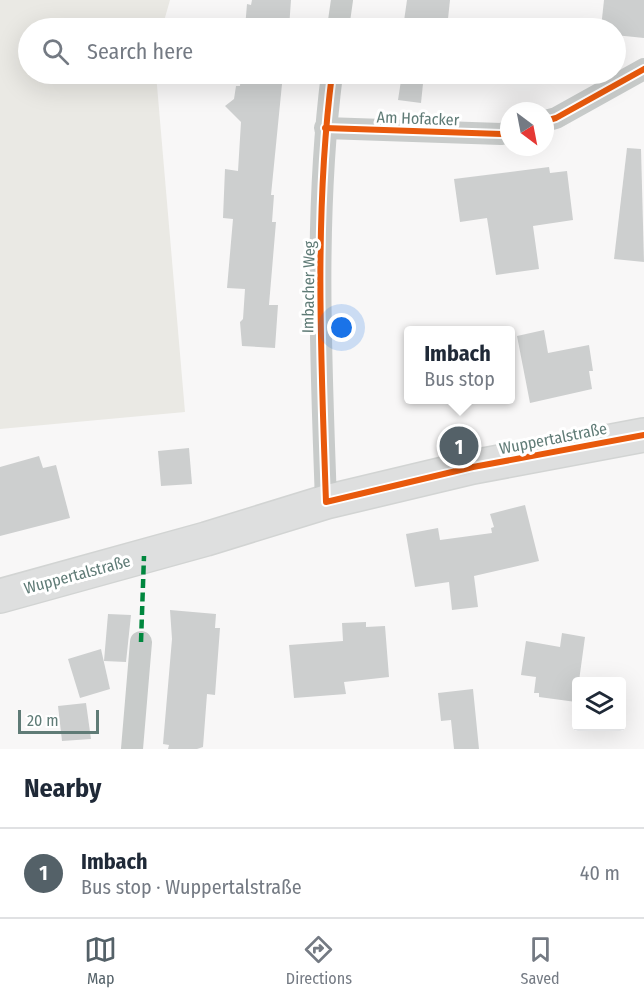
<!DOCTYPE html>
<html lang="en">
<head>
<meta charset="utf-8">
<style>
  body { margin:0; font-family:"Fira Sans Condensed",sans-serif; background:#f2f2f3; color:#1f2937 }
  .controls { position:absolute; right:18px; bottom:18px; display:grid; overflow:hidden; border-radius:6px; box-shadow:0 6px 24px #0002 }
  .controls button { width:54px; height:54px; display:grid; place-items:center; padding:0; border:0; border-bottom:2px solid #e0e1e3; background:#fff; color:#1f2937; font:30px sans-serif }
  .compass { position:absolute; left:500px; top:102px; width:54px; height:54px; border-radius:50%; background:#fff; box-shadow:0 6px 24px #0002; rotate:148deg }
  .scale { position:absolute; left:18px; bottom:15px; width:81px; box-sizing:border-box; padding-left:6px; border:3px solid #5f7b76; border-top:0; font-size:16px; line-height:21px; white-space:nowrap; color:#5f7b76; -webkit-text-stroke:4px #fff; paint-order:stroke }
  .you { position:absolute; left:342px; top:328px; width:21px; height:21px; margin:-15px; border:4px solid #fff; border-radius:50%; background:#1a73e8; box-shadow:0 0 0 9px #1a73e833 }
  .badge { display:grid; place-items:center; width:39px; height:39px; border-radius:50%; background:#546168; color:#fff; font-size:20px; font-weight:700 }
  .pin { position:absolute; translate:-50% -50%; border:3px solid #fff; box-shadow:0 2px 6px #0006 }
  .popup { position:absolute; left:404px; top:326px; width:111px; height:78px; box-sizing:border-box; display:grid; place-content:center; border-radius:6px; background:#fff; filter:drop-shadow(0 2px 4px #0005); font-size:20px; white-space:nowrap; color:#747a83 }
  .popup b { font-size:22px; color:#1f2937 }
  .popup::after { content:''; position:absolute; left:50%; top:100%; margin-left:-12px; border:12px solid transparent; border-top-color:#fff }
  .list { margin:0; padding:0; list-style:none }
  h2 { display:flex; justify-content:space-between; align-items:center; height:78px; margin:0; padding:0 24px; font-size:26px }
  h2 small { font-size:20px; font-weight:400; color:#747a83 }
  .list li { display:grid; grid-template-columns:39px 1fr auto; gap:18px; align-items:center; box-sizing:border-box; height:90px; padding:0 24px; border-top:2px solid #e0e1e3 }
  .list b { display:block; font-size:22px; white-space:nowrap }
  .list p { margin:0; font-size:20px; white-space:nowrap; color:#747a83 }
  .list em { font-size:20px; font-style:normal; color:#747a83 }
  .icon { flex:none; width:33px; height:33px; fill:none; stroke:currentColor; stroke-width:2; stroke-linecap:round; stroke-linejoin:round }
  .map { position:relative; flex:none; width:644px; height:749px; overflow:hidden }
  .search { position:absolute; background:#fff; box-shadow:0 6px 24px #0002; left:18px; right:18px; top:18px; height:66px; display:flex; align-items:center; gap:15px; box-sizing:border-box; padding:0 21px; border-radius:33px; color:#747a83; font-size:22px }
  .sheet { height:168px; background:#fff }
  nav { display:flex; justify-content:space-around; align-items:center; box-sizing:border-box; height:84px; border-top:2px solid #e0e1e3; background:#fff; font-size:16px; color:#747a83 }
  nav a { display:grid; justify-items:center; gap:3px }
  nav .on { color:#546168 }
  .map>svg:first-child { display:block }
  .grass { fill:#eae9e4 }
  .building { fill:#cdcfcf }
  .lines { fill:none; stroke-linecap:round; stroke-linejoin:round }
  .secondary-casing { stroke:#d2d4d3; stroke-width:36 }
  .minor { stroke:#c8cbca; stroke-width:22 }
  .secondary { stroke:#dedfdf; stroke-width:33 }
  .quiet { stroke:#00873e; stroke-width:4.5; stroke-dasharray:9 4.5; stroke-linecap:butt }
  .cycleway-casing { stroke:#fff; stroke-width:10 }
  .cycleway { stroke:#e8590c; stroke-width:6 }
  .labels { text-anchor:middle; stroke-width:6; stroke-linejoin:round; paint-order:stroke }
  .street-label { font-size:16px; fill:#5f7b76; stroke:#fff }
</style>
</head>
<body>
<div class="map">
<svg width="644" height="749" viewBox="0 0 644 749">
  <rect width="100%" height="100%" fill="#f8f7f7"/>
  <path class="grass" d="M0,0H170L162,28H28V74H156L185,412L0,429Z"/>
  <g class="building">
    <path d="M252,0H291L289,28H245L247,4L251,5Z"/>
    <path d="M407,0H450L447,28H403Z"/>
    <path d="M604,0H644V38L615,35V28H601Z"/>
    <path d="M241,74H283L271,195H274L272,222H276L269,305H278L275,348L242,346L240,322L243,319L245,289L227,288L233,219L223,218L225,169L238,171L241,122L225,106L234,99L236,86H240Z"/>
    <path d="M402,74H424L421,103L398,100Z"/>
    <path d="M627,148L641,149L644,262L614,259Z"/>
    <path d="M549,167L550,173L567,171L573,220L533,226L539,269L496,275L487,218L460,222L454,179Z"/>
    <path d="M544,330L548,353L589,345L593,371H589L592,389L530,403L517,336Z"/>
    <path d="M189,448L192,484L161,486L158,451Z"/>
    <path d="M39,456L43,468L56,465L70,518L0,536V467Z"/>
    <path d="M525,505L539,561L474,576L478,607L452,610L449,582L415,587L406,534L438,528L440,540L492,533L491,528L494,527L490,514Z"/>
    <path d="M170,610L216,614L215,628H220L215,695L207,694L203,747L197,749H168L169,745L163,744L172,639Z"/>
    <path d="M108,614L131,615L126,662L104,661Z"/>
    <path d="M366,622V627L385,626L389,677L344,682L346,694L294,698L289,645L343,641L342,623Z"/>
    <path d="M562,633L585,637L579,681H576V702L539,697V693H534L536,677L521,675L526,641L560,647Z"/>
    <path d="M101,649L110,689L80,698L68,659Z"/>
    <path d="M473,689L479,749H454L451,720L441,721L438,693Z"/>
    <path d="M86,703L91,739L62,741L58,706Z"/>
  </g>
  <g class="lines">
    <defs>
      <path id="secondary" d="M0,596L206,539L326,502L473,467L644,435"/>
    </defs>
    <use href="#secondary" class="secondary-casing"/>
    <g class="minor">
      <path d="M338,28L342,0"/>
      <path d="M545,121L556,118L644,69"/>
      <path d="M325,128L501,134L509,132"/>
      <path d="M326,502C321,359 314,215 332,74"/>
      <path d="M132,749L141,642"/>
    </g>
    <use href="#secondary" class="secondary"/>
    <path class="quiet" d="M141,642L144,556"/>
    <defs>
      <g id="cycleway">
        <path d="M332,74C314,215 321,359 326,502L473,467L644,435"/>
        <path d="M545,121L556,118L644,69"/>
        <path d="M325,128L501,134L509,132"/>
      </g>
    </defs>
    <use href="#cycleway" class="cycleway-casing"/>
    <use href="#cycleway" class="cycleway"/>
  </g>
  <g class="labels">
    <g class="street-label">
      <text transform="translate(418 118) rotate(2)" y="6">Am Hofacker</text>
      <text transform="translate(308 287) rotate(-89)" y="6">Imbacher Weg</text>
      <text transform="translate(553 438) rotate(-11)" y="6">Wuppertalstraße</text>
      <text transform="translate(77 574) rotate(-15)" y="6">Wuppertalstraße</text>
    </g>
  </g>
</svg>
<div class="controls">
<button><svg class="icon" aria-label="layers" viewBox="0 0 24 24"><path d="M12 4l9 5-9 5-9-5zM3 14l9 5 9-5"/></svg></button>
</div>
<svg class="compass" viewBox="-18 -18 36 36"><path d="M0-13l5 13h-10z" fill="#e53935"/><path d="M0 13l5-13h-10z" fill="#747a83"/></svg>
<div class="scale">20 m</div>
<div class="you"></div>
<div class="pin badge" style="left:459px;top:446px">1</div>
<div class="popup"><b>Imbach</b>Bus stop</div>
<div class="search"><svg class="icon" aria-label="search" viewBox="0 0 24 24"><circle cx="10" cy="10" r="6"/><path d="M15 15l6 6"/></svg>Search here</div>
</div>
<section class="sheet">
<h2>Nearby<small></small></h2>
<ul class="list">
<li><span class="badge">1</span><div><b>Imbach</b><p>Bus stop · Wuppertalstraße</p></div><em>40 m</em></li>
</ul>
</section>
<nav>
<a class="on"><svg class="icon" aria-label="map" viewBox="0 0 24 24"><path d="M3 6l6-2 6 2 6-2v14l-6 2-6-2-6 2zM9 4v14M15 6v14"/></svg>Map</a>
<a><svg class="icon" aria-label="directions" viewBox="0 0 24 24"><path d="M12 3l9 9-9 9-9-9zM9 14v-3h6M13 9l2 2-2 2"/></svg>Directions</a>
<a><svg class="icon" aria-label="saved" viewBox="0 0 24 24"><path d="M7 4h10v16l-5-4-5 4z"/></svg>Saved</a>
</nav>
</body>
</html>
